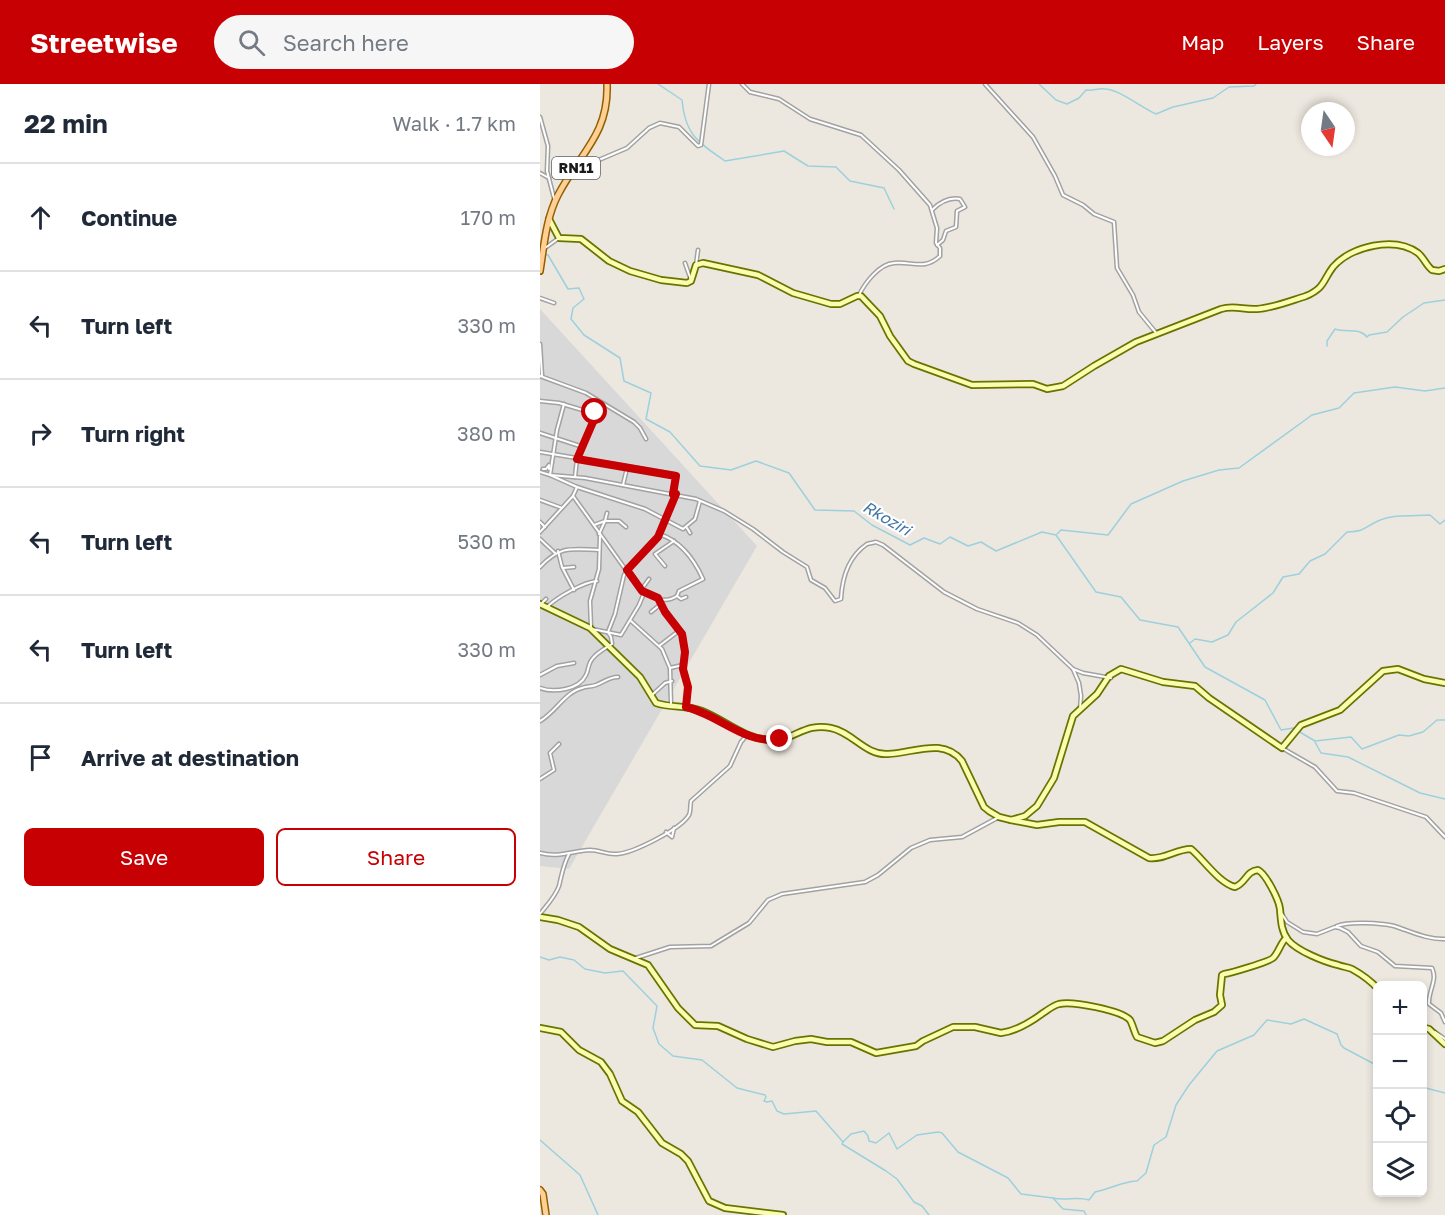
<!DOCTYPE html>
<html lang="en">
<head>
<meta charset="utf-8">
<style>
  body { margin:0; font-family:"Golos Text",sans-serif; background:#f6f6f7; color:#1f2937 }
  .controls { position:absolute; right:18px; bottom:18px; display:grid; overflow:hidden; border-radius:9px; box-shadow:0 3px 9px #0003 }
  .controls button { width:54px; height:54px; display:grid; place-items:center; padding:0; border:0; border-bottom:2px solid #e0e1e3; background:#fff; color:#1f2937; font:30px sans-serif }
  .compass { position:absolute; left:761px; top:18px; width:54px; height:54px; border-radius:50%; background:#fff; box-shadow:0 3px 9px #0003; rotate:167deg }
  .stop { position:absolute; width:18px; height:18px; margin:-14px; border:4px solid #c60003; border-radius:50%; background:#fff }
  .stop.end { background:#c60003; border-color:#fff; box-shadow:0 2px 6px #0008 }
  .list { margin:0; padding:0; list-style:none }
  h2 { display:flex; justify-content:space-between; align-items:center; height:78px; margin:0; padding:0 24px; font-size:26px }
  h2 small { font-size:20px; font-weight:400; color:#747a83 }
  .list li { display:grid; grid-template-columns:39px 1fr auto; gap:18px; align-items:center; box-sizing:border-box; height:108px; padding:0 24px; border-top:2px solid #e0e1e3 }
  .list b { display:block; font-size:22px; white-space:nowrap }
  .list em { font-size:20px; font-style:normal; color:#747a83 }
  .actions { display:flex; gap:12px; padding:18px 24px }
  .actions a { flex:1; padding:14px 0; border:2px solid #c60003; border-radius:9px; text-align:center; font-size:21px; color:#c60003 }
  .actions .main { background:#c60003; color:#fff }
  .icon { flex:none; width:33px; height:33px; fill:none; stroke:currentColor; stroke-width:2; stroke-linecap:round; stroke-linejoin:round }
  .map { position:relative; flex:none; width:905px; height:1131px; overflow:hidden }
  header { display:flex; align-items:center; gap:36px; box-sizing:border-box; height:84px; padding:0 30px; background:#c60003; color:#fff }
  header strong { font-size:28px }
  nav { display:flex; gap:33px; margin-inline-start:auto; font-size:21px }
  .search { width:420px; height:54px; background:#f6f6f7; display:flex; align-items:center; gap:15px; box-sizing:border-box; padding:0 21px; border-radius:33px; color:#747a83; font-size:22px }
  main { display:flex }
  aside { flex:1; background:#fff }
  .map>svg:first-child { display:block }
  .residential { fill:#d9d8d8 }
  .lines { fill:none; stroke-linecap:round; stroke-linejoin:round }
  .stream { stroke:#9cd0de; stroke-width:1.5 }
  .street-casing { stroke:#a2a2a2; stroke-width:5 }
  .secondary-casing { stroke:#697400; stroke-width:8 }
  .primary-casing { stroke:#925f00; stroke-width:8 }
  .street { stroke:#fff; stroke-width:2 }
  .secondary { stroke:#fafdae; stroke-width:4.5 }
  .primary { stroke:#ffcf93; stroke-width:5 }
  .route { stroke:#c60003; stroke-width:8 }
  .labels { text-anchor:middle; stroke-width:4.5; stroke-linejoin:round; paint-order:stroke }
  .shield { fill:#fff; stroke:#5f5f5f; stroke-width:1.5 }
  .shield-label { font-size:14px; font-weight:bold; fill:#1b1b1b }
  .water-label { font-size:16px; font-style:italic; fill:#4076a7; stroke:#fff }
</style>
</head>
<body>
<header>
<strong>Streetwise</strong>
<div class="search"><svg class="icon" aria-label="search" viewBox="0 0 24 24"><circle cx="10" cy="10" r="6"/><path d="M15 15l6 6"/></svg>Search here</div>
<nav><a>Map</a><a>Layers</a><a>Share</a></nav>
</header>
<main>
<aside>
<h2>22 min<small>Walk · 1.7 km</small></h2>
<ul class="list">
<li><svg class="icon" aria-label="ahead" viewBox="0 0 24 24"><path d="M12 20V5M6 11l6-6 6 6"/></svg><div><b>Continue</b></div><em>170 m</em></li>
<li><svg class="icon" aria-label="left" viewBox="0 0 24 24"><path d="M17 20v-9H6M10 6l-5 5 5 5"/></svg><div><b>Turn left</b></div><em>330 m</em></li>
<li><svg class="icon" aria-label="right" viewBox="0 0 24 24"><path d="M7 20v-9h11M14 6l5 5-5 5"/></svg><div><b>Turn right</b></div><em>380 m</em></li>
<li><svg class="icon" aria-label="left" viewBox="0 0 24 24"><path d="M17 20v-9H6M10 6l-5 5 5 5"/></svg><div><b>Turn left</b></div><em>530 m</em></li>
<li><svg class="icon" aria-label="left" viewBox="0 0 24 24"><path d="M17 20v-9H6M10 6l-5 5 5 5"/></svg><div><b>Turn left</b></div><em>330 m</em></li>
<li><svg class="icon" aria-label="arrive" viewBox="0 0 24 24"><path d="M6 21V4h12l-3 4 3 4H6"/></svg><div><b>Arrive at destination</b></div></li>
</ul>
<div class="actions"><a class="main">Save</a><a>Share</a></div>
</aside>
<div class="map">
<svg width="905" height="1131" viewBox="0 0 905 1131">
  <rect width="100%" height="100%" fill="#ede8df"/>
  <path class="residential" d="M0,225L217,462L29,785L0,782Z"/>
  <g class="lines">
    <g class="stream">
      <path d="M118,0L142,16C145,51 158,58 185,77L244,67L268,82L296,83L310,97L344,104L354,125"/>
      <path d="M499,0L516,16L527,20L539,14L546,6C553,7 558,4 565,5C579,5 602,24 616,30L633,23L673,14L689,3L714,2L716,0"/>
      <path d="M4,170L8,171L28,205L39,204L44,215L33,224L31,235L44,251L80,274L84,297L111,309L106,335L130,348L160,382L191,386L216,377L249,389L275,426L314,427L332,441L370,461L384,454L400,460L410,453L428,462L441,458L456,467L502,448L516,451L556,508L581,513L600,536L638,543L665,583L725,616L741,646L753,644L775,657L811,653L822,665L859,651L869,652L883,648L897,636H905"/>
      <path d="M787,262V257L795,245C806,249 819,243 827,253L829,251L847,248L863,233L884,219L905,216"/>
      <path d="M517,450L521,446L568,451L591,420L643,397L679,386L699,384L772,331L799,324L814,309L855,303L885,307L905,304"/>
      <path d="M650,559L655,555L672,558L688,551L696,538L733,509L743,493L759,490L770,477L785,470L807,448C826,447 823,444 838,437C853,430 873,432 890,431L900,440L905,436"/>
      <path d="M775,658L781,669L808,673L880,709L905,715"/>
      <path d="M0,873L9,876L20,873L34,876L45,885L65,889L83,887L117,922L113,944L119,960L133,972L162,976L197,1004L225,1011L226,1013L224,1017L227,1018L232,1017L237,1027L244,1030L276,1027L303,1058L311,1050L324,1047L328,1052L329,1057L336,1059L349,1049L357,1065L377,1051L398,1048L402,1049L418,1068L468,1094L481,1110L513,1114L523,1125L544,1127L546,1131"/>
      <path d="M882,1003L905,1009"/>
      <path d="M0,1056L40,1091L58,1131"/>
      <path d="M303,1058L302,1060L346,1087L357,1095L374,1118L382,1122L389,1131"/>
      <path d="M513,1114C526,1117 537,1112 549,1116L555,1108C569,1105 585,1097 597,1097L606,1089L614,1061L626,1053L636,1021L649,1001L677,967L714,951L727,936L751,940L764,935L797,950L801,961L804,964L838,982"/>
    </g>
    <defs>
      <g id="street">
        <path d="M202,0L210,8L239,15L270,35L321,51L359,86L390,121L397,144L396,159L400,164V172C384,187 372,177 354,179C339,180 325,199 319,211"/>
        <path d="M445,0L493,53L515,92L523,111L543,121L554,130L574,138L577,184L593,211L599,228L617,250"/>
        <path d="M0,33L8,62L7,87L14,114"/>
        <path d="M47,81L87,64L109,44L120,39L139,43L158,62L161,61L169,0"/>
        <path d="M0,89L9,94"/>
        <path d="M392,126C399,119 409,113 420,115L425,123L417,127L416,143L406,147L403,156L397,161"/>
        <path d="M5,164L19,154"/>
        <path d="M145,179L151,196"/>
        <path d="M156,181L158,166"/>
        <path d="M0,214L14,219"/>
        <path d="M0,260L2,292"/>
        <path d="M0,292L46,309L94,338L100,344L106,355"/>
        <path d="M0,317L19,319L56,330L37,375L35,393"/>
        <path d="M24,320L17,346L10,391L37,403L105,425L143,445L155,435L160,417"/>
        <path d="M0,349L43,363"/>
        <path d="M0,368L134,390L136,393L133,410"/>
        <path d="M3,385H6L9,381V385"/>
        <path d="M0,388L10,391L45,394L156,415L184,427L213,445L243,468L267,483L271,496L285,504L295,517L301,515C302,494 308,473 327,460L336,458L343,461L404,508L437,525L478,539L497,551L533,585L539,599L541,612L540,625"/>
        <path d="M83,401L87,384"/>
        <path d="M33,412L101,507C113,514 125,520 137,512L139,507L163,495C154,475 141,457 119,450"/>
        <path d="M0,416L22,424"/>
        <path d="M67,429L65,437H79L86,443"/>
        <path d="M124,436L136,411"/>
        <path d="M0,438L5,443"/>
        <path d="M54,441L65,437L59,450"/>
        <path d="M147,444L150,449"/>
        <path d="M0,448L33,412L37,403"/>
        <path d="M0,455L15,469"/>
        <path d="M18,467L22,483L34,506"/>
        <path d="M125,482L115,470L134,457"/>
        <path d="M0,483C21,461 31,465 59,466"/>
        <path d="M23,484L34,483"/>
        <path d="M101,506L109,495"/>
        <path d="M137,512L141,515L146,513"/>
        <path d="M118,515L144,553L145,568L143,585L149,605L146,622"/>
        <path d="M1,520L6,515"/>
        <path d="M7,523C17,513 44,498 57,497"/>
        <path d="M111,528L121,520"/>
        <path d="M91,537L122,565L130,584L143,581"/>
        <path d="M51,543L50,517L59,485L60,452"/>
        <path d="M52,545L81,551L99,521L104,509"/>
        <path d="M119,562L140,546"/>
        <path d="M130,584L131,620"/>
        <path d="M533,585L543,589L571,594"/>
        <path d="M0,591L17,582L34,579"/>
        <path d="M0,604C14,609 39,606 46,591C49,585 48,579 53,574C58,568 66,564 72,560L71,553L68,548L75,530L84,491L117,455L126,437"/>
        <path d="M112,611L125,599L132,597"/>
        <path d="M0,637C15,629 25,608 42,604C46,602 51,603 56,601C64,598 69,593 78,593"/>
        <path d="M742,664L775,683L797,707L814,709L886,733L905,753"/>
        <path d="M0,695L14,686L10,669L19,660"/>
        <path d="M126,748L132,753L134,744"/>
        <path d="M0,769C18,774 32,767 50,766C60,766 67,771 77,770C93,769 141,745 149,731C151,727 150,721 151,717L190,682L201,658L207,651"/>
        <path d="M0,830C7,821 15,813 19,802C22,790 23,781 29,770"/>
        <path d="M742,830L747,838L763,848L777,850L795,843L800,844L808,848L821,862L838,868L855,882L892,884C898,896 888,907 889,920L901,929L905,938"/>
        <path d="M797,842C809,837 841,839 854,842C870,847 888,856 905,855"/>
        <path d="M96,874L130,863L171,862L209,839L228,816L242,810L325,798L338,791L371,764L390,756L422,753L459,733"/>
        <path d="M895,948L905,955"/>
      </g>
      <g id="secondary">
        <path d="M9,135L19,154L41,155L69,177L90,187L121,196L147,199L151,197L156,181L163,179L218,191L253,209L291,220H300L317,212H321L340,232L350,252L368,277L374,280L432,301L493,300L507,305L523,302L554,282L596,258L681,225C694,221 704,226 717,225C733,224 750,217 766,212C785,204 783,196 793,183C811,162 855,152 878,169C884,174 886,181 892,186L899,187L905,185"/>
        <path d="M0,520L50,544L100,593L116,619C131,624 147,621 162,627C185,636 203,654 229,656C253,658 264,638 291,644C312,648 326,672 348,670C374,669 403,653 422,677L444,723L449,727L459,733L471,736L485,732L497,722L514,694L533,632L557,610L569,592L581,585L623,598L655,602L669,614L742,664L761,641L800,626L843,587L858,585L884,595L905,599"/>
        <path d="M471,736L497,741L519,738H545L609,774C624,776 636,765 651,765C664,776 679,799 695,803C706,799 706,787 718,786C726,790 739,816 740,825C741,836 741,847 748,856C757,867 785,878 798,881C803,883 808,883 812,885C821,890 831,897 838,905"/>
        <path d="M0,833L18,836L39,843L70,865L108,881L138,924L155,941L178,942L207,955L233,963L255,957L271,955L287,958H311L336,969L376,962L383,957L413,943H435L461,949C476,947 491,938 503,929C508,926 512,922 519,920C532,917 581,926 590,936C593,941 594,948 597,953L615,959L623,957L655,936L674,928L682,921L680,911L682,891L684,890C691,889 728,878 733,874C739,868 740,860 746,854"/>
        <path d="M882,943L889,945L905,960"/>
        <path d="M0,944L21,948L39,966L61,978L70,990L82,1017L98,1028L122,1059L141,1070L148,1077L169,1117L185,1124L243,1131"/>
      </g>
      <g id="primary">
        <path d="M0,187C4,162 6,134 18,111C39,70 69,51 67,0"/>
        <path d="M0,1106L3,1110L6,1131"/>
      </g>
    </defs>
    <use href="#street" class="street-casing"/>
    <use href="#secondary" class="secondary-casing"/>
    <use href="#primary" class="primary-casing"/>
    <use href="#street" class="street"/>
    <use href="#secondary" class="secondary"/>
    <use href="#primary" class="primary"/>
  </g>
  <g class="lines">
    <path class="route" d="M55,328L56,331L37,375L136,392L133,410H136L118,453L87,486L102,507L118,514L125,528L142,550L145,568L143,585L148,603L146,623C178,630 205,661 240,655"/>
  </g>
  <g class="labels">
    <rect class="shield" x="12" y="73" width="48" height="22" rx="4.5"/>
    <g class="shield-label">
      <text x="36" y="89">RN11</text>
    </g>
    <g class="water-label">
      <text transform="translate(347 434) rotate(30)" y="6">Rkoziri</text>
    </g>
  </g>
</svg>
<div class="controls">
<button>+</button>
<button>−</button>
<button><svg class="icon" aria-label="locate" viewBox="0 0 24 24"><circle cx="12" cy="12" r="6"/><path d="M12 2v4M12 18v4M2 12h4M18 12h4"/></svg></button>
<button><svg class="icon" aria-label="layers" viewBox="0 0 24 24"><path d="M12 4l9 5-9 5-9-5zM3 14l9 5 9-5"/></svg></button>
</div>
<svg class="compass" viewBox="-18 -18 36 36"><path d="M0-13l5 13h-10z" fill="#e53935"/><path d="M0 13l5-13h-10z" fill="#747a83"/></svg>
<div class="stop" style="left:55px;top:328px"></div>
<div class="stop end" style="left:240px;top:655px"></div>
</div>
</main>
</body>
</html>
